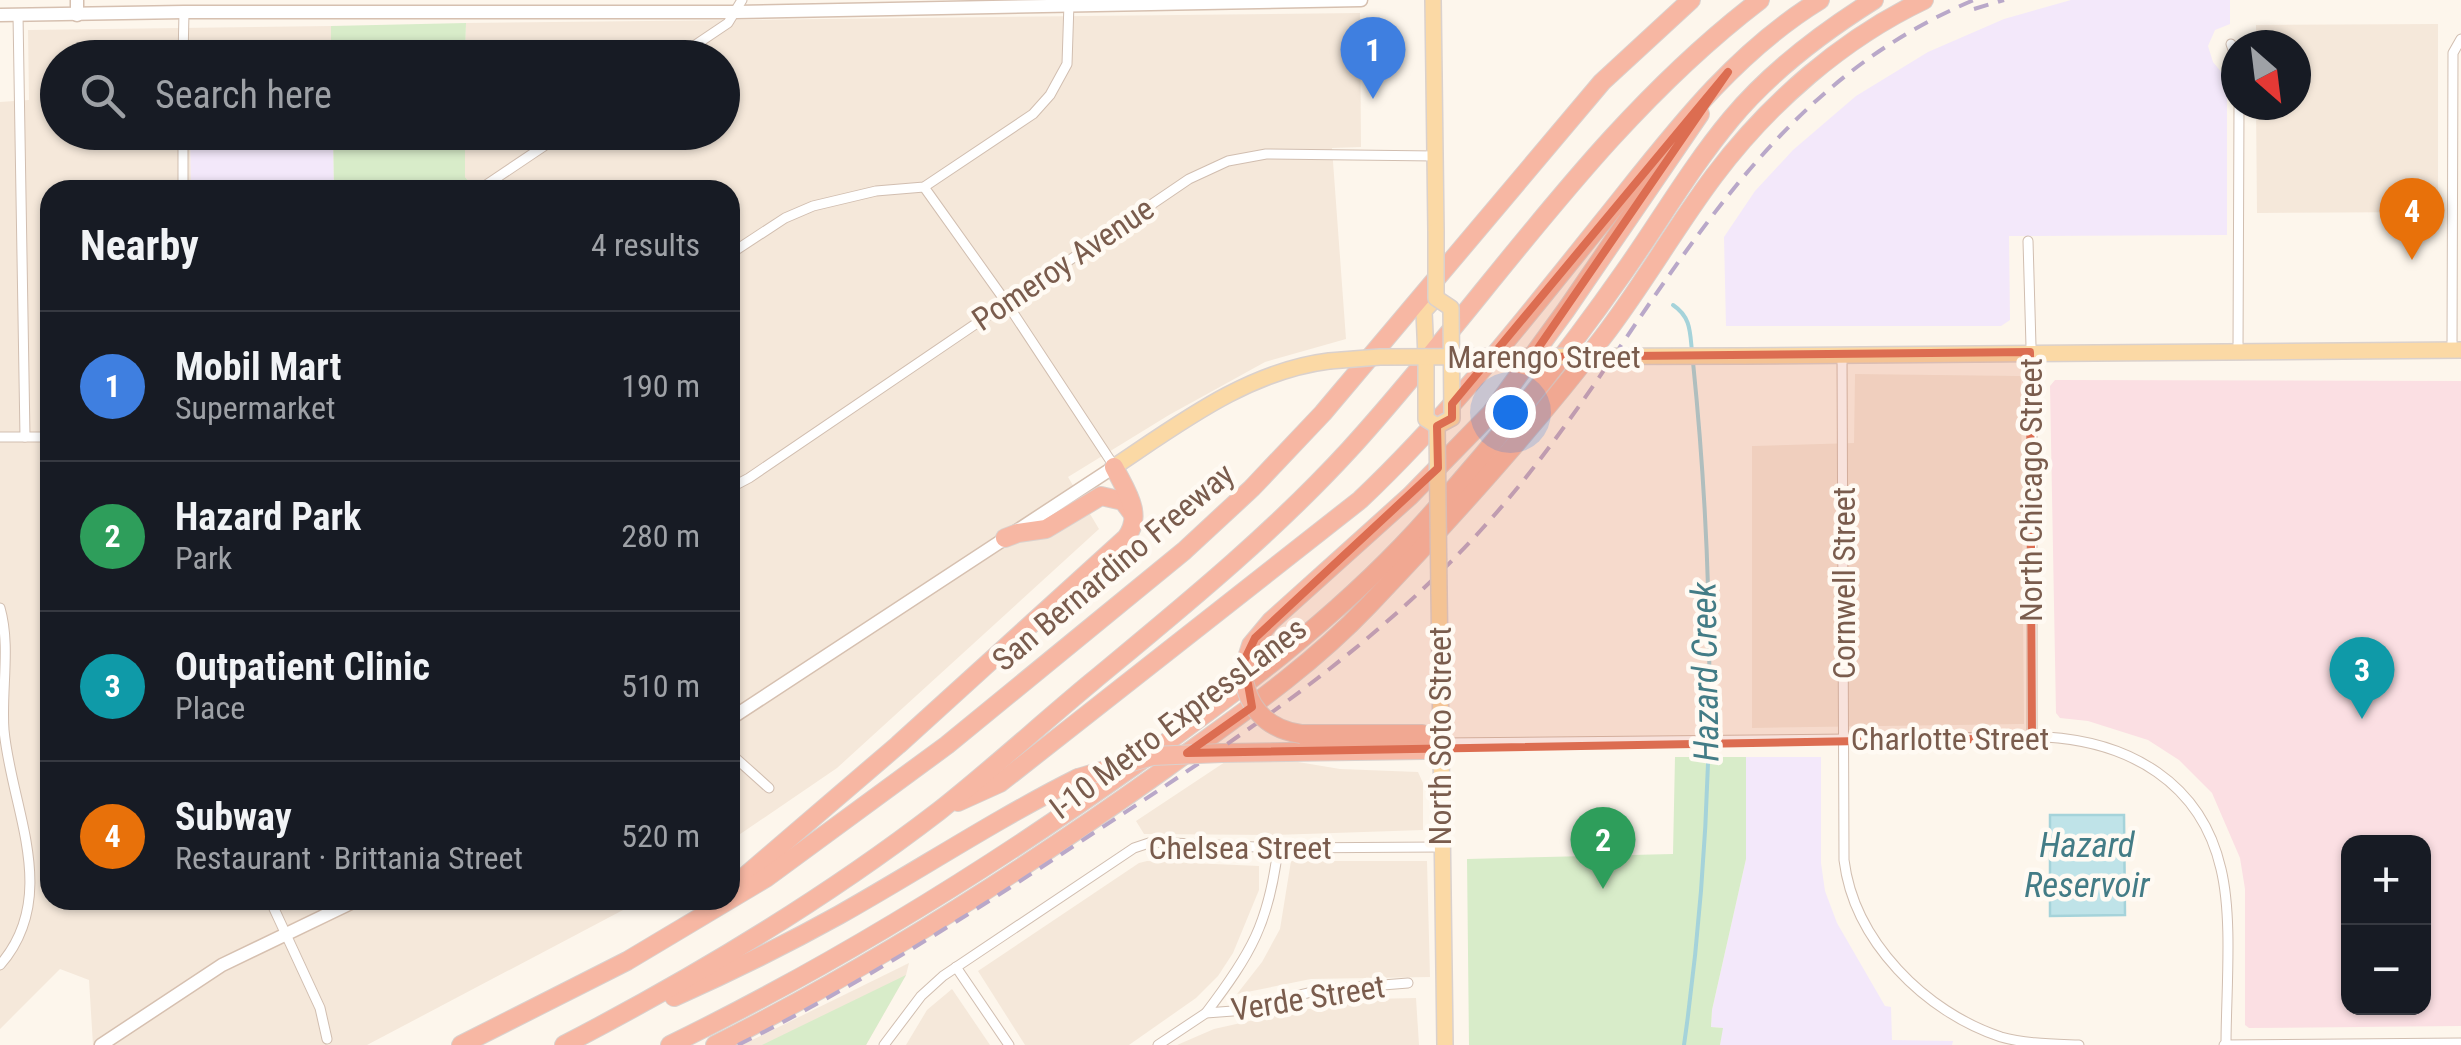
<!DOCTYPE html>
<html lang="en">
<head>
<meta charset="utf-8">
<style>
  body { margin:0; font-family:"Roboto Condensed",sans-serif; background:#20242c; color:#f1f3f6 }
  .controls { position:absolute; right:30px; bottom:30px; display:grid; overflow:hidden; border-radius:20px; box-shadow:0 2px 8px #0004 }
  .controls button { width:90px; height:90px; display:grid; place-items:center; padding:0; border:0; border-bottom:2px solid #363941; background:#171b24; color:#f1f3f6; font:50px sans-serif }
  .compass { position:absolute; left:2221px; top:30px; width:90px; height:90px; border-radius:50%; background:#171b24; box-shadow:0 2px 8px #0004; rotate:152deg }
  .you { position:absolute; left:1510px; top:412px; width:35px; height:35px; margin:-25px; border:8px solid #fff; border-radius:50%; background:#1a73e8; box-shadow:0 0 0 15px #1a73e833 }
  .badge { display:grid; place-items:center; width:65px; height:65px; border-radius:50%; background:#b45309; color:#fff; font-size:32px; font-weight:700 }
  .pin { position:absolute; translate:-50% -82px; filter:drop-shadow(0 2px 5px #0008) }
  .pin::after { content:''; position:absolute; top:52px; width:35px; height:30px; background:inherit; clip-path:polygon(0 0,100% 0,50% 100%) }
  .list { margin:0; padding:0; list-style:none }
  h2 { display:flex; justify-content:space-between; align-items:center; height:130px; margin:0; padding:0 40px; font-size:42px }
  h2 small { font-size:32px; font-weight:400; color:#9ea1a6 }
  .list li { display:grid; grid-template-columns:65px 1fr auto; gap:30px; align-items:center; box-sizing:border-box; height:150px; padding:0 40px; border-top:2px solid #363941 }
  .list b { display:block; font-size:38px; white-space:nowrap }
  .list p { margin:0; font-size:32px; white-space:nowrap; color:#9ea1a6 }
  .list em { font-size:32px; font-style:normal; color:#9ea1a6 }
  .icon { flex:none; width:55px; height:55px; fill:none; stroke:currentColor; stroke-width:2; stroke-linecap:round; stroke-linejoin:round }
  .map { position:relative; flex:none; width:2461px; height:1045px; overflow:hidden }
  .search { position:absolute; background:#171b24; box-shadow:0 2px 8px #0004; left:40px; top:40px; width:700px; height:110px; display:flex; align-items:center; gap:25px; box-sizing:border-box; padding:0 35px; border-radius:55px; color:#9ea1a6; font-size:38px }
  .panel { position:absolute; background:#171b24; box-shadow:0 2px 8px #0004; left:40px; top:180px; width:700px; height:730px; border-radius:30px }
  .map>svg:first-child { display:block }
  .residential { fill:#f5e8da }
  .education { fill:#f3e8fa }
  .medical { fill:#fbdfe3; fill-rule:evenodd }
  .green { fill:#d8ecc9 }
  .water { fill:#bfe3e8; stroke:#a5d3da; stroke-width:2.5 }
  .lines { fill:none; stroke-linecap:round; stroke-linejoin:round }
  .stream { stroke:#a5d3da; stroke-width:4 }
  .street-casing { stroke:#d1beb0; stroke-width:11 }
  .secondary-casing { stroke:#d6c0b0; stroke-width:15 }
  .primary-casing { stroke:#dad1cd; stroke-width:18 }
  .highway-casing { stroke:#dad1cd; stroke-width:20 }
  .street { stroke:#fff; stroke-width:9 }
  .secondary { stroke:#fff; stroke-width:12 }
  .primary { stroke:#fbd9a5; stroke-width:15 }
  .highway { stroke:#f7b7a3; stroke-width:18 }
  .rail { stroke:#b9a8c9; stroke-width:4; stroke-dasharray:15 10; stroke-linecap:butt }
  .primary-bridge-casing { stroke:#dad1cd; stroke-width:18; stroke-linecap:butt }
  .highway-bridge-casing { stroke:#dad1cd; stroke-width:20; stroke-linecap:butt }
  .primary-bridge { stroke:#fbd9a5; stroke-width:15 }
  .highway-bridge { stroke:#f7b7a3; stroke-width:18 }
  .marked { fill:#dc6d51; fill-opacity:0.2; stroke:#dc6d51; stroke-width:8; stroke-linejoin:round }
  .labels { text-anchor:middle; stroke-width:9; stroke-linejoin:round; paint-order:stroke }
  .street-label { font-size:32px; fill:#7a5c4d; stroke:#fffaf3 }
  .water-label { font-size:35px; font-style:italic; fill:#437c86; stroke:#fffaf3 }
</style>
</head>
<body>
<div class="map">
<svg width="2461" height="1045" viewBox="0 0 2461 1045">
  <rect width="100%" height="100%" fill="#fdf6ec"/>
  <g class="residential">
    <path d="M1360,13L1361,147L1332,148L1346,339L1265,362L1169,415L1068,477L1099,529L837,768L730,841V190H475L465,177V133L722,132V58L465,57L466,23Z"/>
    <path d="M2438,24V212L2257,213L2256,105H2296V45H2256V25Z"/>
    <path d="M331,26V57L58,58V132L190,133L191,190H50V900H642L367,1045H93L89,980L60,969L0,1029V102L29,100L28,30Z"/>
    <path d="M1855,374L2021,376L2024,724L1752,728V446L1854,443Z"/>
    <path d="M1292,761L1340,769L1418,772L1423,783V830L1275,835L1144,834L1136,821L1225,762Z"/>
    <path d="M1147,861L1259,866V890L1233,953L1218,976L1196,998L1129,1045H1025L978,971L1139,863Z"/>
    <path d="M1291,861H1427L1430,977L1311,979L1237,994L1262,962L1280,929Z"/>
    <path d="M909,963L906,975L866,1045H742Z"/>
    <path d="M952,989L990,1045H906L927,1010Z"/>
    <path d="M1416,998L1419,1045H1177L1214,1029L1290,1012L1370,999Z"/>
  </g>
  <g class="education">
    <path d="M2071,0H2230V24L2215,30L2208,46L2213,62L2227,79V235L2009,236L2010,320L2001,326H1726L1724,237L1755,191L1793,150L1856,96L1928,52L2004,19Z"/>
    <path d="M190,133H333L334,190H191Z"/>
    <path d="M1746,757H1821V863L1825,891L1837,923L1885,1006L1891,1007L1892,1040L1953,1041L1952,1045H1720L1722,1028L1711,1027L1712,1010L1746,859Z"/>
  </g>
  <path class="medical" d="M2055,380L2461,381V1026L2249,1028L2245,1025V889L2240,858L2212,793L2179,760L2148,740L2088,721L2060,718L2056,713L2050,386ZM2348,842H2424V1008H2348Z"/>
  <g class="green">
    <path d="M466,23L465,57H331V26Z"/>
    <path d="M333,133H465V177L475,190H334Z"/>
    <path d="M1675,757H1746V859L1712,1010L1711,1027L1723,1028L1720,1045H1469L1467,859L1673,854Z"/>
    <path d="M906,975L866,1045H762Z"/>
  </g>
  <path class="water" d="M2050,815H2124L2125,915L2050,916Z"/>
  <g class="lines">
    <g class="stream">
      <path d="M1673,305C1691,317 1690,332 1692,352"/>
      <path d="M1684,1045C1716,820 1716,588 1693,362"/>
    </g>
    <defs>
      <g id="street">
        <path d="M18,15L25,437"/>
        <path d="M2231,44L2236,58"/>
        <path d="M183,58L184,12"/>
        <path d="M676,58L728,23L742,0"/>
        <path d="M924,187L1006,302L1114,466"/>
        <path d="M183,190V132"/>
        <path d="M490,190L486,185L565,132"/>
        <path d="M2028,241L2032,381V738"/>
        <path d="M730,254L785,218L813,206L876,191L924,187L1033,114L1050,95L1067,64L1069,3"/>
        <path d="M2452,350L2453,53L2461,39"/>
        <path d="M2238,352L2239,105"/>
        <path d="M1842,355L1844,860C1854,941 1925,1012 2001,1037C2026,1044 2053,1044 2079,1045"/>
        <path d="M0,437H50"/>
        <path d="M730,488L749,478L1189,179L1228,161L1266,154L1435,156"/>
        <path d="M0,608C11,646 1,691 4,730C11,808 61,895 0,965"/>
        <path d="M1441,743L2046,737C2129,742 2201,782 2221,869C2233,919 2226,992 2226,1045"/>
        <path d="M730,753L769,788"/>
        <path d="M270,900L320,1008L327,1039"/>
        <path d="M956,967L1009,1045"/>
        <path d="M1206,1013C1251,954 1269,923 1278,848"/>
        <path d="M884,1045L921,996L943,976L1134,848L1152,842L1278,848L1441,847"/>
        <path d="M1158,1045L1206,1013L1233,1011L1320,990L1408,983"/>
        <path d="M2224,1045L2461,1043"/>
      </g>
      <g id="secondary">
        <path d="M77,0V15"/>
        <path d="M0,15L184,12H736L1361,0"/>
        <path d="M730,719L1114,467"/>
        <path d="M101,1045L222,965L357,900"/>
      </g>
      <g id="primary">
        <path d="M1433,0L1436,231"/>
        <path d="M1744,356L2461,350"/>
        <path d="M1426,357L1424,311L1436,298"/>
        <path d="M1114,467C1180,423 1248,371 1329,361"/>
        <path d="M1439,592L1445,1045"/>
      </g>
      <g id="highway">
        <path d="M1005,538L1018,533L1046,529L1101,496L1123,501L1132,513"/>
        <path d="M1243,670L1251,645L1271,621L1410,496L1491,413L1566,310L1700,114"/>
        <path d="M1301,734H1422L1441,743"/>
        <path d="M1222,753L1424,750L1441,743"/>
        <path d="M958,802L1000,783L1360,500C1450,415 1526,317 1604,220C1669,139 1730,55 1820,0"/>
        <path d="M730,889L898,745L1126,538C1144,514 1126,491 1114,467"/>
        <path d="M674,997C730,972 785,945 839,915C919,870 996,819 1078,778"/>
        <path d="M461,1045L627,961L766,878L947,745L1184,551L1252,488L1323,413L1602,82L1691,0"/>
        <path d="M564,1045C695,977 822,901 939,811C991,770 1041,724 1093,681C1181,608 1271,535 1349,450C1487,299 1596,125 1760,0"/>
        <path d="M670,1045C834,965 986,871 1135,765C1234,694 1333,621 1416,531C1490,450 1561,362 1624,272C1660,221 1691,167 1731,119C1770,72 1823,32 1874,0"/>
        <path d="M715,1045C874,966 1021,872 1165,769C1235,718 1308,669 1368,606C1450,520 1531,431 1603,337C1643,285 1675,228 1714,176C1769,103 1842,39 1924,0"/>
      </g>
    </defs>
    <use href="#street" class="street-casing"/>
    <use href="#secondary" class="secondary-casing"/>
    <use href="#primary" class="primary-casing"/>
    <use href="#highway" class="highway-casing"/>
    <use href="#street" class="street"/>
    <use href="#secondary" class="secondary"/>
    <use href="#primary" class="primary"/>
    <use href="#highway" class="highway"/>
    <g class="rail">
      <path d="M1974,9L2004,0"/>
      <path d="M738,1045C861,984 977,910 1092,834C1231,743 1368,654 1481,530C1649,347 1727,103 1974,0"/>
    </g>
    <defs>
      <g id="primary-bridge">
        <path d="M1436,231V298L1451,308L1452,418L1437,426"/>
        <path d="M1426,357V419L1437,426"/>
        <path d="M1329,361L1380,357L1744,356"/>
        <path d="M1437,426L1439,592"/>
      </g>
      <g id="highway-bridge">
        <path d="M1243,670C1245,705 1265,729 1301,734"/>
        <path d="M1078,778L1152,756L1222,753"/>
      </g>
    </defs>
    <use href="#primary-bridge" class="primary-bridge-casing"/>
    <use href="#highway-bridge" class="highway-bridge-casing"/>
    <use href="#primary-bridge" class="primary-bridge"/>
    <use href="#highway-bridge" class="highway-bridge"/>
  </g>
  <path class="marked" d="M1728,72L1532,357L2030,352L2032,738L1187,753L1252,707L1244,661L1255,638L1438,468L1437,426L1452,418V404Z"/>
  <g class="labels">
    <g class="street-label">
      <text transform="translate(1063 264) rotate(-34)" y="11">Pomeroy Avenue</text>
      <text x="1544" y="368">Marengo Street</text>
      <text transform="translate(2031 490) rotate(-90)" y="11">North Chicago Street</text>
      <text transform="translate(1113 567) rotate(-40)" y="11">San Bernardino Freeway</text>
      <text transform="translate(1844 583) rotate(-90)" y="11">Cornwell Street</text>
      <text transform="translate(1178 718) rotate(-37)" y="11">I-10 Metro ExpressLanes</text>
      <text transform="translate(1440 736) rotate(-90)" y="11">North Soto Street</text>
      <text x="1950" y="750">Charlotte Street</text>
      <text x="1240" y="859">Chelsea Street</text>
      <text transform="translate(1308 998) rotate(-9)" y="11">Verde Street</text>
    </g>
    <g class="water-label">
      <text transform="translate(1705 672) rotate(-91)" y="12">Hazard Creek</text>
      <text x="2087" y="857">Hazard<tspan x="2087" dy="40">Reservoir</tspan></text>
    </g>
  </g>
</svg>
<div class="controls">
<button>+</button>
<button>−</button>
</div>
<svg class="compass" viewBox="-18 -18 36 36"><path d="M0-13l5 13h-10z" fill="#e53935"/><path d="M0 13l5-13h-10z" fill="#9ea1a6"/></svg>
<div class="you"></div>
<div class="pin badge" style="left:1373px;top:99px;background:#3f7fe0">1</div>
<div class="pin badge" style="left:1603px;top:889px;background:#2e9e5b">2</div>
<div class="pin badge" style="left:2362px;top:719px;background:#0f9aa8">3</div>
<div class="pin badge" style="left:2412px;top:260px;background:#e8710a">4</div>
<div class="search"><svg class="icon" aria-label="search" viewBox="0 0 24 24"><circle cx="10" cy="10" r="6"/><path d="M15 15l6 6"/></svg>Search here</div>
<section class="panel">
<h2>Nearby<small>4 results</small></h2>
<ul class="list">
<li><span class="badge" style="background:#3f7fe0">1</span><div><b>Mobil Mart</b><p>Supermarket</p></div><em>190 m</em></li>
<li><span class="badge" style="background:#2e9e5b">2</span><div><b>Hazard Park</b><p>Park</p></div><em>280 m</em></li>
<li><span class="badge" style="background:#0f9aa8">3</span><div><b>Outpatient Clinic</b><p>Place</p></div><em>510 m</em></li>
<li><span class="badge" style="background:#e8710a">4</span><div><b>Subway</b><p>Restaurant · Brittania Street</p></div><em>520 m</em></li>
</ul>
</section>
</div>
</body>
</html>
